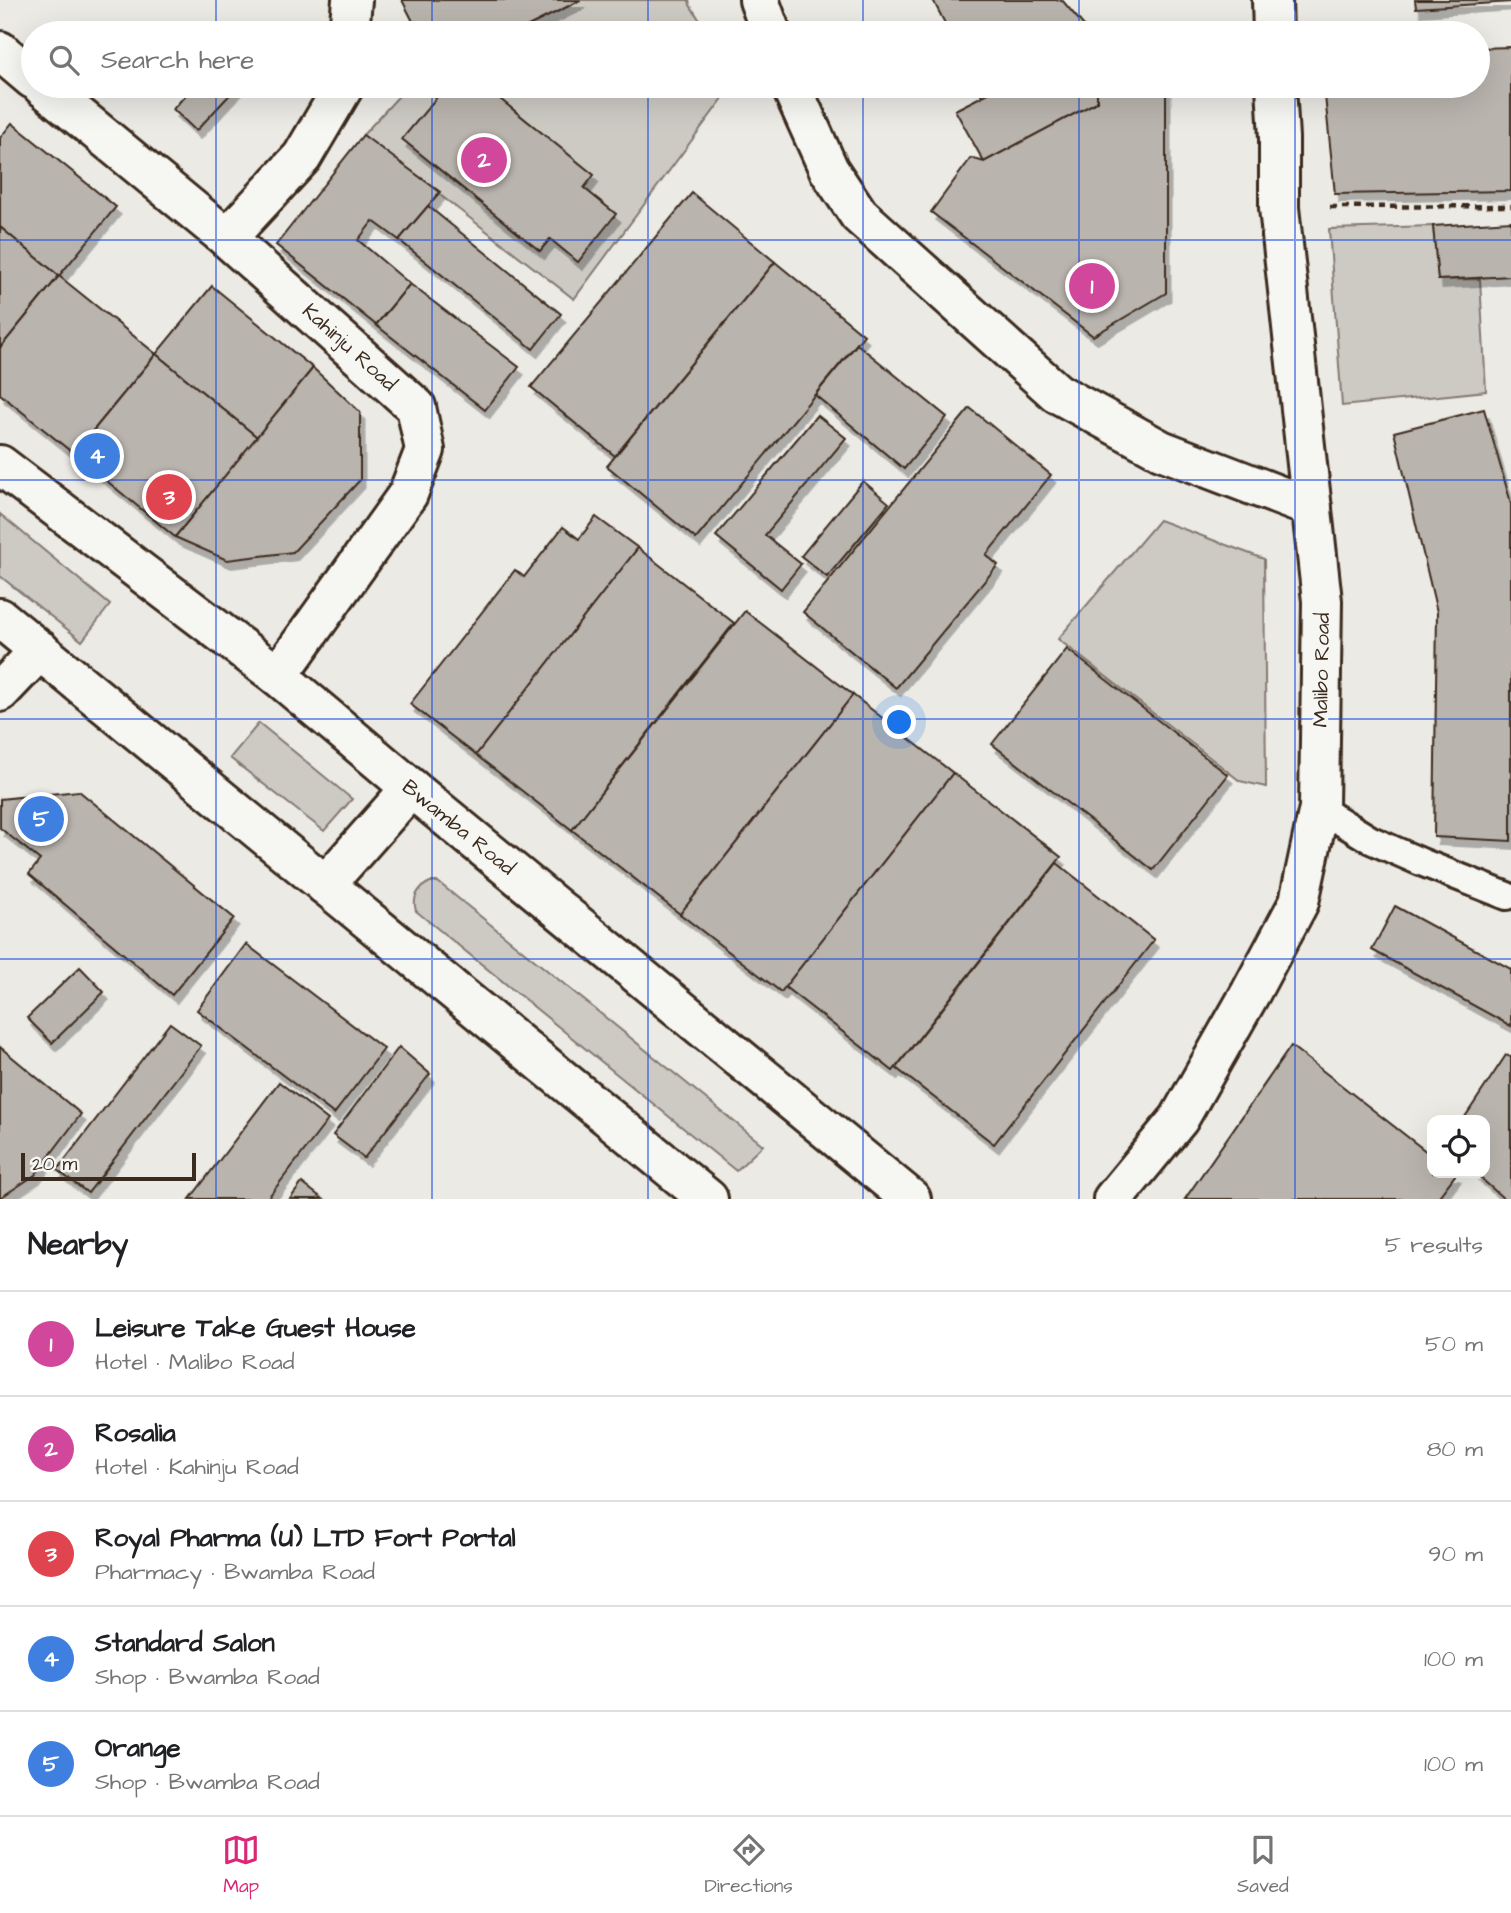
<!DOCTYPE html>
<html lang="en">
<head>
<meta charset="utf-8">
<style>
  body { margin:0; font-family:"Architects Daughter",sans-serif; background:#f6f6f6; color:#202124 }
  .controls { position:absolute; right:21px; bottom:21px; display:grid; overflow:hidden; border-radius:14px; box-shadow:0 7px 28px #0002 }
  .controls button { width:63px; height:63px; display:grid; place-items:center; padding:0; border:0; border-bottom:2px solid #e0e0e0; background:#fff; color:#202124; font:35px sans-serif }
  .scale { position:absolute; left:21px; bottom:18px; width:175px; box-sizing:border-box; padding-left:7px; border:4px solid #3b2a1e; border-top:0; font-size:19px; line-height:24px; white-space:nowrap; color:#3b2a1e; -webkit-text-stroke:5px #f6f6f2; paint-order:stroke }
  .you { position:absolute; left:900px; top:723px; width:24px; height:24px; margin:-18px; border:5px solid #fff; border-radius:50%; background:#1a73e8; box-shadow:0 0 0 10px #1a73e833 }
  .badge { display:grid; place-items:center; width:46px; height:46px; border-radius:50%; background:#db2777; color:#fff; font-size:23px; font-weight:700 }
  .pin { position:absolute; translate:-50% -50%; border:4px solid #fff; box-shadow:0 2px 7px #0006 }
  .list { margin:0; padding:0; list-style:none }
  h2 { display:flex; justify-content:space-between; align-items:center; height:91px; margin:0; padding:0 28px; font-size:30px }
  h2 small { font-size:23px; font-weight:400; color:#757577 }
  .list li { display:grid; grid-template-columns:46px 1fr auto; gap:21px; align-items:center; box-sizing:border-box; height:105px; padding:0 28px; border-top:2px solid #e0e0e0 }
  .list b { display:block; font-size:26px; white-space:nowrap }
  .list p { margin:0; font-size:23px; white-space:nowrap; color:#757577 }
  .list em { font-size:23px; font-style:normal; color:#757577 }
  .icon { flex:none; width:38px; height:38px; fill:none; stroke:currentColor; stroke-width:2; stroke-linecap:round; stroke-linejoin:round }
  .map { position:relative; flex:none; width:1511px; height:1199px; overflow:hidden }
  .search { position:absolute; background:#fff; box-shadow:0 7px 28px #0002; left:21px; right:21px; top:21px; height:77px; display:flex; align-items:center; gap:18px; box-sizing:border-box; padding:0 24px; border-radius:38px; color:#757577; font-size:26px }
  .sheet { height:616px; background:#fff }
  nav { display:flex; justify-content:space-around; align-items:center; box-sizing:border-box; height:98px; border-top:2px solid #e0e0e0; background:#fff; font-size:19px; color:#757577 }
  nav a { display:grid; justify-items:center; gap:4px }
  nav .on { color:#db2777 }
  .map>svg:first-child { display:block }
  .green { fill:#cdcac4; stroke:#847a71; stroke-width:2 }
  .building { fill:#bab4ae; stroke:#3b2a1e; stroke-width:2; filter:url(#shadow) }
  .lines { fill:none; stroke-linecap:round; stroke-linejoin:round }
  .lane-casing { stroke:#3b2a1e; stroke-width:32 }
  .street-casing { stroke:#3b2a1e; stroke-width:44 }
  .secondary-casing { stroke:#3b2a1e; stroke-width:44 }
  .primary-casing { stroke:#3b2a1e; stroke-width:44 }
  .path { stroke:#3b2a1e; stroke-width:4.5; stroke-dasharray:7 5; stroke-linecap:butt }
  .lane { stroke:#f6f6f2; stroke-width:26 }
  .street { stroke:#f6f6f2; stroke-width:38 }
  .secondary { stroke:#f6f6f2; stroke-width:38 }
  .primary { stroke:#f6f6f2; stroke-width:38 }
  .grid { fill:none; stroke:#1d4ed8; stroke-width:2; stroke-opacity:0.55 }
  .labels { text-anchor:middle; stroke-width:7; stroke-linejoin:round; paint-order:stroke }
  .street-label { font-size:21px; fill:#3b2a1e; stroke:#f6f6f2 }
</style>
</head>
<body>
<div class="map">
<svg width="1511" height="1199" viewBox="0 0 1511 1199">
  <defs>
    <filter id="shadow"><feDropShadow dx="4.5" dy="8" stdDeviation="0" flood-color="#0004"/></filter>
  </defs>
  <rect width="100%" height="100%" fill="#ebeae5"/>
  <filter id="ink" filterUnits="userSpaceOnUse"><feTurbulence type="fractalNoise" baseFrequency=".0143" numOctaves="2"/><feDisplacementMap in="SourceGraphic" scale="14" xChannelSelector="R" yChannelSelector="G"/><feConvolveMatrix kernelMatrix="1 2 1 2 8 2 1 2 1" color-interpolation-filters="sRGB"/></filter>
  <g filter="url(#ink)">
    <g class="green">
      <path d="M581,0H689L690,5L708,33H514Z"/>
      <path d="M408,86H732L574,299L363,135Z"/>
      <path d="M1433,226L1438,280L1480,279L1486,391L1342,406L1329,229Z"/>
      <path d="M0,514L110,605L82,641L0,576Z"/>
      <path d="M1159,520L1264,559L1266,787L1240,781L1058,639Z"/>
      <path d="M259,723L352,799L324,831L230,758Z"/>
      <path d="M430,882H438L763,1145L736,1171L416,911C412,897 418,888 430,882Z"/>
    </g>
    <g class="building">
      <path d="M402,0H581L514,33H419Z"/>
      <path d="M933,0H1062L1090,33H950Z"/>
      <path d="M1415,0H1511V2L1416,8Z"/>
      <path d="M1511,47V191L1335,194L1324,86H1478V48Z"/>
      <path d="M194,86H238L196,131L173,109Z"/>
      <path d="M446,86H484L594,175L584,188L616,214L578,262L550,239L540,251L402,139Z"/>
      <path d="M977,86H1002L982,96Z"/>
      <path d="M1002,86H1097V102L984,162L955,110Z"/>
      <path d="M1097,86H1166V293L1093,336L931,212L971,158L984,162L1097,102Z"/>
      <path d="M12,123L116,207L59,276L0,227V138Z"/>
      <path d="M363,135L440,192L399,240L373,221L358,240L410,284L376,325L276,245Z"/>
      <path d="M692,193L775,262L615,456L531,387Z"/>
      <path d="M428,206L561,314L533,349L399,240Z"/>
      <path d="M1511,221V276L1438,280L1433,226Z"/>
      <path d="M0,227L59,276L0,348Z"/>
      <path d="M775,262L864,335L696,539L607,466Z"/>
      <path d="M59,276L156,354L74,454L0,394V348Z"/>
      <path d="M410,284L519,367L485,410L376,325Z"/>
      <path d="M212,286L313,368L257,437L156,354Z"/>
      <path d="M857,344L947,417L904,469L815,395Z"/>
      <path d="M156,354L257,437L175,537L74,454Z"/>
      <path d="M313,368L360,412V480L293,552L227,560L175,537Z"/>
      <path d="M970,408L1051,475L986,555L998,565L896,688L803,612Z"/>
      <path d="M1484,409L1511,503V841L1434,837L1437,612L1394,432Z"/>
      <path d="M817,415L846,438L765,535L801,564L781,589L716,536Z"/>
      <path d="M863,481L889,503L827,577L801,556Z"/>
      <path d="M596,517L638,548L476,755L410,704L515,570L524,577L563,527L579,539Z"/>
      <path d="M638,548L734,623L572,830L476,755Z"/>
      <path d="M745,611L853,695L680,914L572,830Z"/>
      <path d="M1067,649L1228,775L1153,870L992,744Z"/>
      <path d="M853,695L953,773L781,992L680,914Z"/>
      <path d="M953,773L1061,857L893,1071L785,987Z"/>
      <path d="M79,791L234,918L172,995L29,874L40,860L0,828V799Z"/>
      <path d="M1057,863L1154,940L994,1144L896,1068Z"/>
      <path d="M1395,906L1511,969V1026L1372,950Z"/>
      <path d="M246,944L384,1049L334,1114L197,1010Z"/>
      <path d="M80,967L104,992L52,1043L27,1018Z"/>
      <path d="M170,1023L201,1046L88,1193L57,1170Z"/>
      <path d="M1291,1046L1432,1156V1173H1454L1456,1174L1437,1199H1185Z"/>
      <path d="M0,1047L81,1114L35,1175L0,1198Z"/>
      <path d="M399,1047L430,1074L364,1158L333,1135Z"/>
      <path d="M1506,1055L1511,1057V1199H1504L1475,1173H1485V1120H1463Z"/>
      <path d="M279,1082L328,1120L267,1199H190Z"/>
      <path d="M302,1183L323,1199H290Z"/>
    </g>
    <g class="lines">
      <defs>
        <path id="lane" d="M1319,808L1371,840L1421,862L1507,896"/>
        <g id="street">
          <path d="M759,0L771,33"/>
          <path d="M349,33L352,0"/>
          <path d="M0,51L33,79"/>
          <path d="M42,86L227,238L416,407L425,450L408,494L278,676"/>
          <path d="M791,86L829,170L859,215L1057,393L1161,450L1312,508"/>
          <path d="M227,238L302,157L344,86"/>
          <path d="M0,692L40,650"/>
        </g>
        <g id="secondary">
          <path d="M1272,0L1273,33"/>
          <path d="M1113,1199L1179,1119L1251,992L1299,902L1319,808L1322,601L1279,208V138L1276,86"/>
        </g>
        <g id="primary">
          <path d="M0,465L278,676L411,788L911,1199"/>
          <path d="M0,618L708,1199"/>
          <path d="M325,885L411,788"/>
        </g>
      </defs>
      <use href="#lane" class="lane-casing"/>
      <use href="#street" class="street-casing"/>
      <use href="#secondary" class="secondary-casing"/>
      <use href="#primary" class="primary-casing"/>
      <path class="path" d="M1330,207L1511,206"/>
      <use href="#lane" class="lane"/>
      <use href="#street" class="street"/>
      <use href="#secondary" class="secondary"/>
      <use href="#primary" class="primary"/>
    </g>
  </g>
  <path class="grid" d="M216,0V33M432,0V33M648,0V33M863,0V33M1079,0V33M1295,0V33M216,86V1199M432,86V1199M648,86V1199M863,86V1199M1079,86V1199M1295,86V1199M0,240H1511M0,480H1511M0,719H1511M0,959H1511"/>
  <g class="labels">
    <g class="street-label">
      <text transform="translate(350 347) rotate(42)" y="7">Kahinju Road</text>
      <text transform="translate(1321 670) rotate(-89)" y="7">Malibo Road</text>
      <text transform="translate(459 827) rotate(39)" y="7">Bwamba Road</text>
    </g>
  </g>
</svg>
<div class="controls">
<button><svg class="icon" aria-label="locate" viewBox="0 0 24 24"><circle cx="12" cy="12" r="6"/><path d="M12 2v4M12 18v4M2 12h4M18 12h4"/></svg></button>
</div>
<div class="scale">20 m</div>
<div class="you"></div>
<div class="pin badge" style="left:1092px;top:286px;background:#d1479c">1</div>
<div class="pin badge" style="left:484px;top:160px;background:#d1479c">2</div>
<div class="pin badge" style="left:169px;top:497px;background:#e0444e">3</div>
<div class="pin badge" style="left:97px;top:456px;background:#3f7fe0">4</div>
<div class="pin badge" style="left:41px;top:819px;background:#3f7fe0">5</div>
<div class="search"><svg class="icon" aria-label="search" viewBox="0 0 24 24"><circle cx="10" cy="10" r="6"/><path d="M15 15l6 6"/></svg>Search here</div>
</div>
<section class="sheet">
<h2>Nearby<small>5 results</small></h2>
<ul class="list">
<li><span class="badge" style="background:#d1479c">1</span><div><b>Leisure Take Guest House</b><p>Hotel · Malibo Road</p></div><em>50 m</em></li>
<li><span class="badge" style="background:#d1479c">2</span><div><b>Rosalia</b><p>Hotel · Kahinju Road</p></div><em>80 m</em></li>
<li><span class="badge" style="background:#e0444e">3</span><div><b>Royal Pharma (U) LTD Fort Portal</b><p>Pharmacy · Bwamba Road</p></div><em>90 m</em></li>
<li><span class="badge" style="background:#3f7fe0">4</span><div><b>Standard Salon</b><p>Shop · Bwamba Road</p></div><em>100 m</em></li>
<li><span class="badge" style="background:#3f7fe0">5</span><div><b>Orange</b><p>Shop · Bwamba Road</p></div><em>100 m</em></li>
</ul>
</section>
<nav>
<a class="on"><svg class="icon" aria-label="map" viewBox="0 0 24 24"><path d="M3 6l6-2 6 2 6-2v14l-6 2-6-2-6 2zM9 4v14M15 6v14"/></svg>Map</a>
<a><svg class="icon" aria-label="directions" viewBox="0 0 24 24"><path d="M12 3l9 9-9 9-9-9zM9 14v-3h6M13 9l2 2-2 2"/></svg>Directions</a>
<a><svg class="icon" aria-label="saved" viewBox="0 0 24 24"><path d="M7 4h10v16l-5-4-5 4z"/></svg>Saved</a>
</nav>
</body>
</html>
